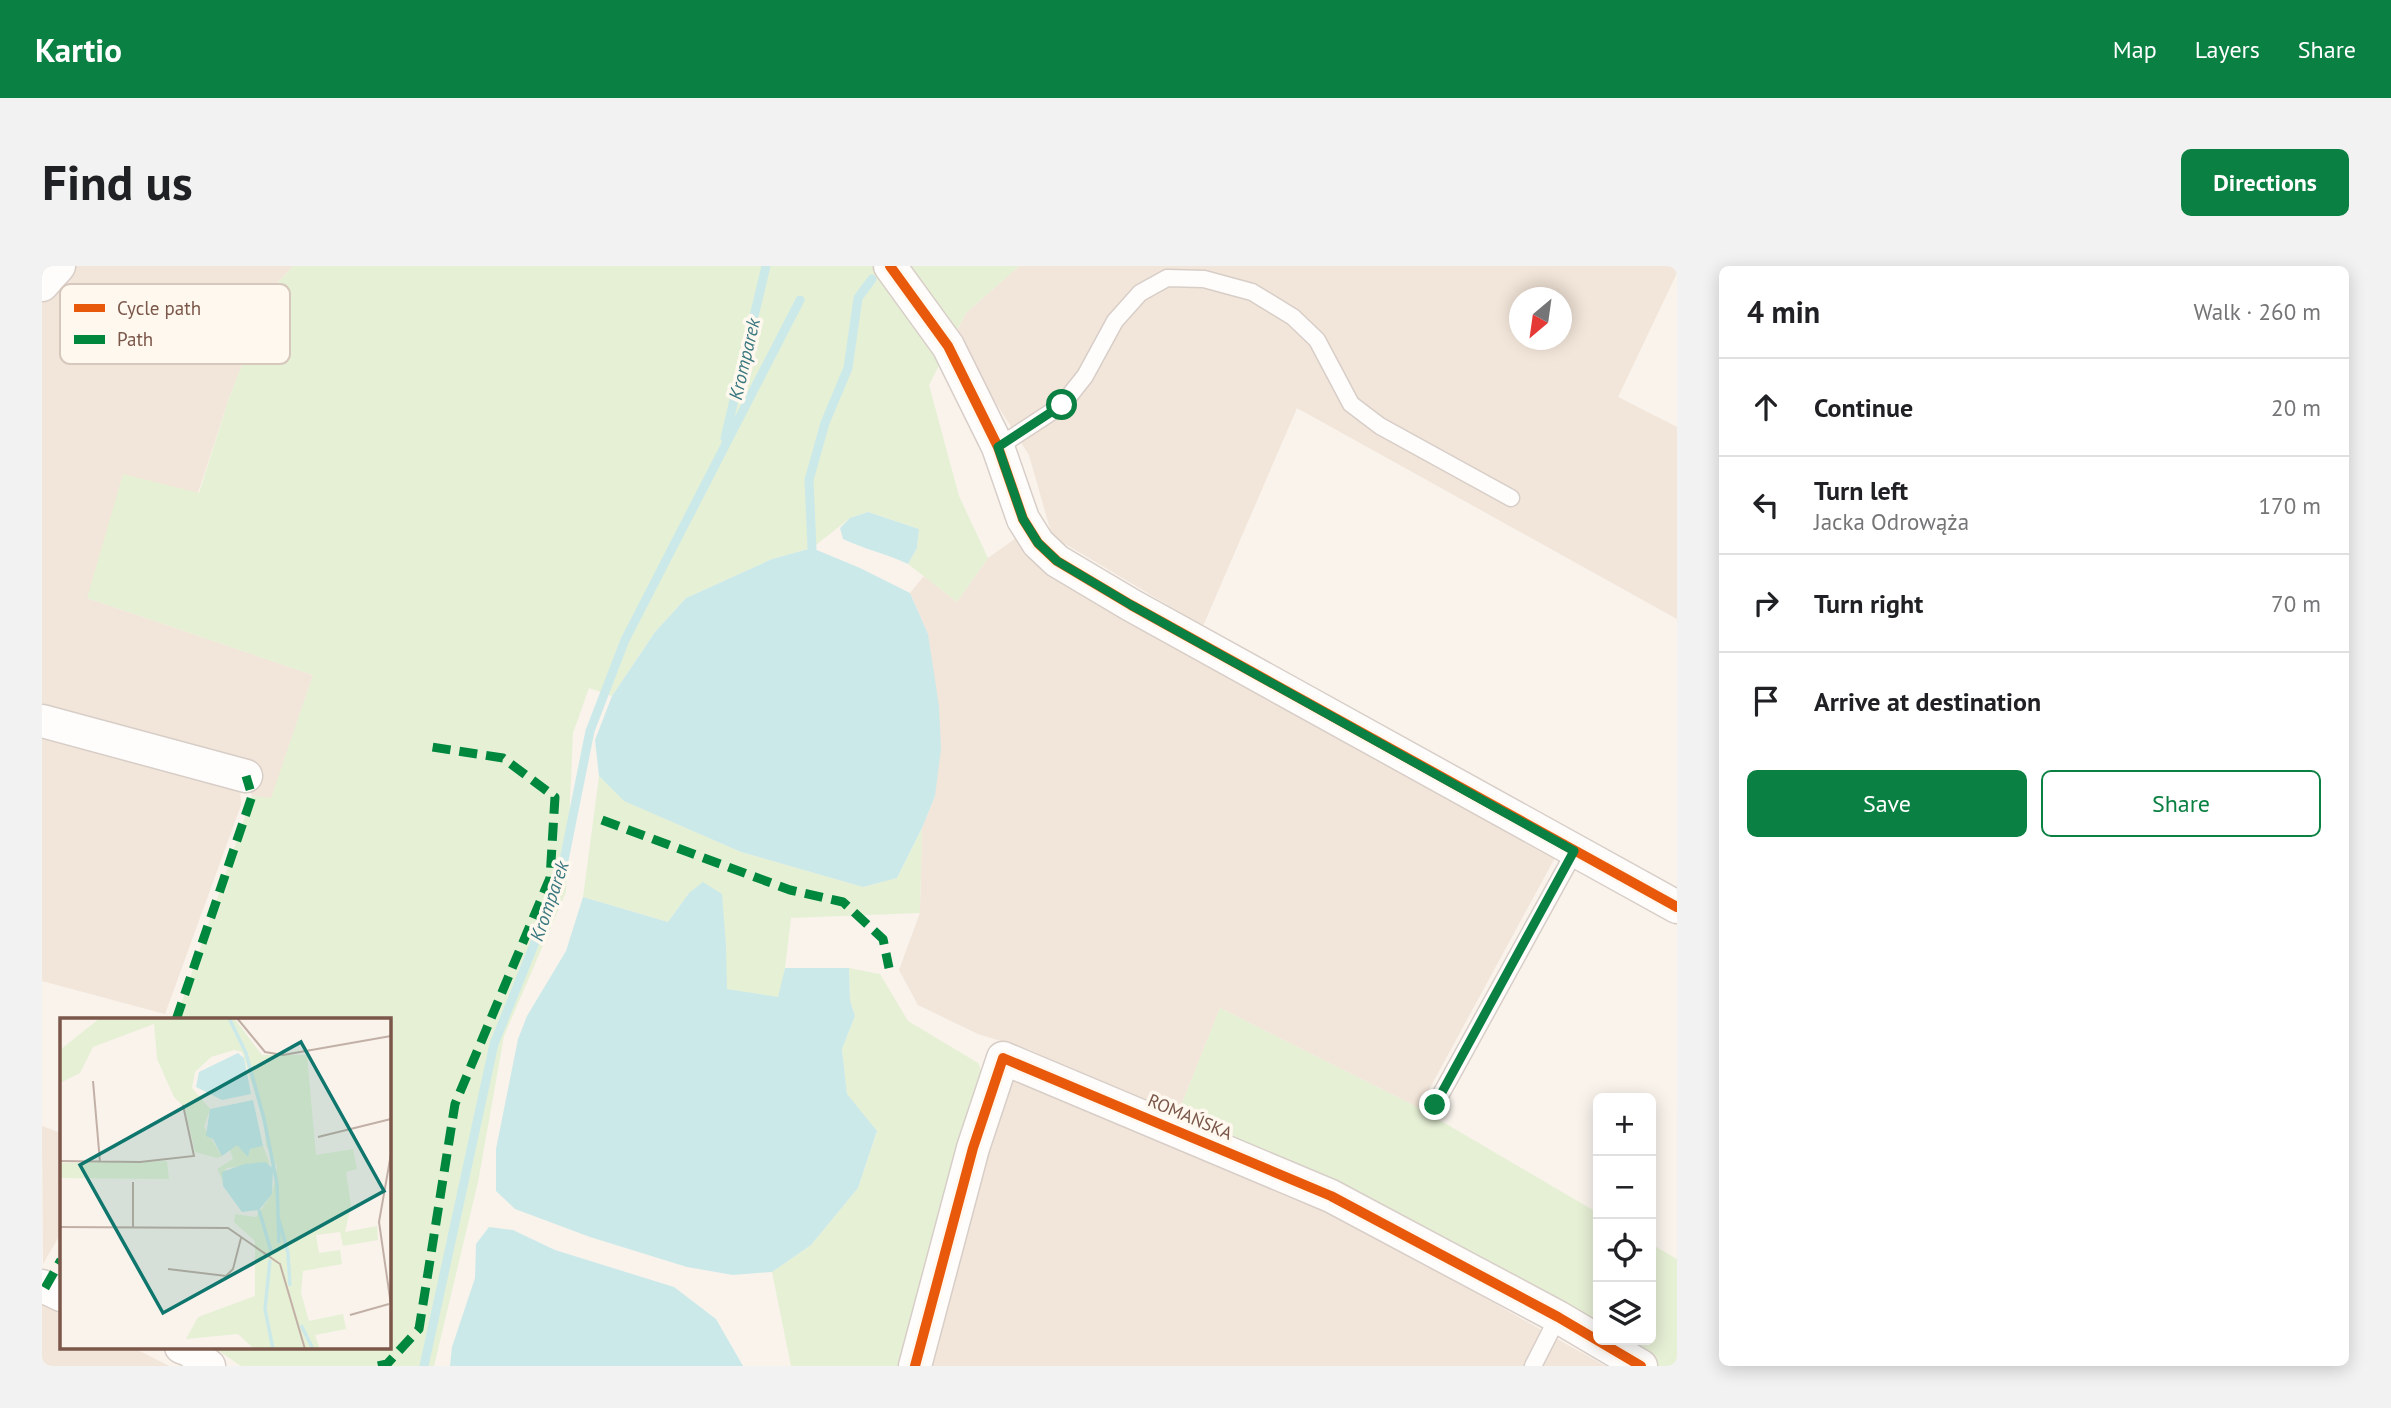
<!DOCTYPE html>
<html lang="en">
<head>
<meta charset="utf-8">
<style>
  body { margin:0; font-family:"PT Sans",sans-serif; background:#f2f2f2; color:#202124 }
  .controls { position:absolute; right:21px; bottom:21px; display:grid; overflow:hidden; border-radius:10px; box-shadow:0 4px 18px #0003 }
  .controls button { width:63px; height:63px; display:grid; place-items:center; padding:0; border:0; border-bottom:2px solid #e0e0e0; background:#fff; color:#202124; font:35px sans-serif }
  .compass { position:absolute; left:1467px; top:21px; width:63px; height:63px; border-radius:50%; background:#fff; box-shadow:0 4px 18px #0003; rotate:209deg }
  .stop { position:absolute; width:21px; height:21px; margin:-16px; border:5px solid #0b8043; border-radius:50%; background:#fff }
  .stop.end { background:#0b8043; border-color:#fff; box-shadow:0 2px 7px #0008 }
  .list { margin:0; padding:0; list-style:none }
  h2 { display:flex; justify-content:space-between; align-items:center; height:91px; margin:0; padding:0 28px; font-size:30px }
  h2 small { font-size:23px; font-weight:400; color:#757577 }
  .list li { display:grid; grid-template-columns:46px 1fr auto; gap:21px; align-items:center; box-sizing:border-box; height:98px; padding:0 28px; border-top:2px solid #e0e0e0 }
  .list b { display:block; font-size:26px; white-space:nowrap }
  .list p { margin:0; font-size:23px; white-space:nowrap; color:#757577 }
  .list em { font-size:23px; font-style:normal; color:#757577 }
  .actions { display:flex; gap:14px; padding:21px 28px }
  .actions a { flex:1; padding:16px 0; border:2px solid #0b8043; border-radius:10px; text-align:center; font-size:24px; color:#0b8043 }
  .actions .main { background:#0b8043; color:#fff }
  .icon { flex:none; width:38px; height:38px; fill:none; stroke:currentColor; stroke-width:2; stroke-linecap:round; stroke-linejoin:round }
  .map { position:relative; flex:none; width:1635px; height:1100px; overflow:hidden; border-radius:10px }
  header { display:flex; align-items:center; gap:42px; box-sizing:border-box; height:98px; padding:0 35px; background:#0b8043; color:#fff }
  header strong { font-size:33px }
  nav { display:flex; gap:38px; margin-inline-start:auto; font-size:24px }
  .intro { display:flex; align-items:center; justify-content:space-between; box-sizing:border-box; height:168px; padding:0 42px }
  h1 { margin:0; font-size:49px }
  .button { padding:18px 32px; border-radius:10px; background:#0b8043; color:#fff; font-size:24px; font-weight:700 }
  main { display:flex; gap:42px; padding:0 42px }
  aside { flex:1; background:#fff; border-radius:10px; box-shadow:0 4px 18px #0003 }
  .map>svg:first-child { display:block }
  .residential { fill:#f2e5d9; fill-rule:evenodd }
  .green { fill:#e6f0d5 }
  .water { fill:#cce9ea }
  .lines { fill:none; stroke-linecap:round; stroke-linejoin:round }
  .stream { stroke:#cce9ea; stroke-width:9 }
  .service-casing { stroke:#d8cec8; stroke-width:19 }
  .minor-casing { stroke:#d8cec8; stroke-width:35 }
  .service { stroke:#fefdfc; stroke-width:16 }
  .minor { stroke:#fefdfc; stroke-width:32 }
  .quiet { stroke:#00873e; stroke-width:9; stroke-dasharray:18 9; stroke-linecap:butt }
  .cycleway-casing { stroke:#fff8ef; stroke-width:15 }
  .cycleway { stroke:#e8590c; stroke-width:10 }
  .route { stroke:#0b8043; stroke-width:9 }
  .labels { text-anchor:middle; stroke-width:7; stroke-linejoin:round; paint-order:stroke }
  .street-label { font-size:18px; fill:#7a5749; stroke:#fff8ef }
  .water-label { font-size:19px; font-style:italic; fill:#3a7880; stroke:#fff8ef }
  .inset-river { fill:none; stroke:#cce9ea; stroke-width:3.5 }
  .inset-road { fill:none; stroke:#c2b0a6; stroke-width:2 }
  .view { fill:#0f766e; fill-opacity:0.15; stroke:#0f766e; stroke-width:3.5 }
  .inset-edge { fill:none; stroke:#7a5749; stroke-width:3.5 }
  .key { fill:#fff8ef; stroke:#d7c8bd; stroke-width:2 }
  .key-label { font-size:19px; fill:#7a5749 }
</style>
</head>
<body>
<header>
<strong>Kartio</strong>
<nav><a>Map</a><a>Layers</a><a>Share</a></nav>
</header>
<div class="intro"><h1>Find us</h1><a class="button">Directions</a></div>
<main>
<div class="map">
<svg width="1635" height="1100" viewBox="0 0 1635 1100">
  <rect width="100%" height="100%" fill="#f9f3ec"/>
  <g class="residential">
    <path d="M33,0H251L231,22L187,132L156,227L45,332L271,409L229,533L210,530L204,510L0,444V36Z"/>
    <path d="M977,0H1635V7L1576,131L1635,161V353L1255,142L1161,360L1010,270L987,189L912,71L924,47ZM1478,32H1520V74H1478Z"/>
    <path d="M977,270L1515,588L1377,842L1178,742L1134,852L988,784L936,768L876,739L857,704L878,647L880,562L893,530L886,368L868,327L882,310L915,336L946,292Z"/>
    <path d="M0,464L198,522L199,539L123,748L0,715Z"/>
    <path d="M973,805L1283,941L1563,1100H865Z"/>
    <path d="M0,860L19,867V967L1,998Z"/>
    <path d="M0,1039L19,1047V1081H90L127,1100H0Z"/>
  </g>
  <g class="green">
    <path d="M251,0H977L924,47L887,119L917,230L946,292L915,336L866,298L875,282L877,263L826,246L808,252L770,282L730,293L644,332L613,366L570,430L547,422L531,467L524,626L462,770L436,916L392,1100H199L171,1081H346V754L134,753L210,530L229,532L271,409L45,332L81,208L157,227L187,132L231,22Z"/>
    <path d="M557,510L583,535L699,586L821,621L855,612L880,562L878,647L749,652L743,702L737,732L684,723V679L647,627L626,656L541,631Z"/>
    <path d="M807,702L838,708L866,755L936,797L943,813L865,1100H749L730,1006L769,979L816,922L835,866L805,829L800,783L813,750L808,734Z"/>
    <path d="M1178,742L1377,842L1556,947V1065L1134,852Z"/>
    <path d="M1609,978L1635,993V1100H1616L1571,1074H1609Z"/>
  </g>
  <g class="water">
    <path d="M826,246L877,263L875,282L866,298C845,288 822,283 801,273L798,262L808,252Z"/>
    <path d="M770,282L818,302L868,327L886,368L897,440L899,483L893,530L880,562L855,612L821,621L699,586L582,535L557,510L553,474L570,430L613,366L644,332L730,293Z"/>
    <path d="M661,616L680,628L684,679L685,723L736,731L743,702H807L808,734L813,750L800,783L805,828L835,865L816,922L769,979L730,1006L691,1009L645,1001L548,971L473,943L454,925V883L476,773L485,750L524,685L541,631L626,656L647,627Z"/>
    <path d="M447,961L471,964L513,984L632,1021L674,1053L701,1100H408L410,1081L433,1012L434,978Z"/>
  </g>
  <g class="lines">
    <g class="stream">
      <path d="M683,172L724,0"/>
      <path d="M770,282L767,214L783,157L806,102L816,32L830,13"/>
      <path d="M382,1100L452,778L518,614L548,465L583,374L758,34"/>
    </g>
    <defs>
      <g id="service">
        <path d="M956,181L1020,139L1043,110L1073,55L1098,27L1125,12L1162,13L1210,26L1251,51L1275,74L1309,138L1338,160L1469,232"/>
        <path d="M1393,839L1533,585"/>
        <path d="M1491,1100L1516,1051"/>
      </g>
      <g id="minor">
        <path d="M848,0L906,80L956,181L981,253L996,277L1015,295L1089,339L1635,641"/>
        <path d="M0,19L17,0"/>
        <path d="M0,455L204,510"/>
        <path d="M0,1020L19,1029"/>
        <path d="M139,1081L147,1084L167,1100"/>
        <path d="M873,1100L931,882L961,792L1289,930L1516,1051L1599,1100"/>
      </g>
    </defs>
    <use href="#service" class="service-casing"/>
    <use href="#minor" class="minor-casing"/>
    <use href="#service" class="service"/>
    <use href="#minor" class="minor"/>
    <g class="quiet">
      <path d="M560,554L748,624L801,636L841,673L847,702"/>
      <path d="M134,754L210,530L204,510"/>
      <path d="M3,1022L19,994"/>
      <path d="M336,1100L345,1098L377,1063L413,838L508,612L513,531L461,492L390,481"/>
    </g>
    <defs>
      <g id="cycleway">
        <path d="M848,0L906,80L956,181L981,253L996,277L1015,295L1089,339L1635,641"/>
        <path d="M873,1100L931,882L961,792L1289,930L1516,1051L1599,1100"/>
      </g>
    </defs>
    <use href="#cycleway" class="cycleway-casing"/>
    <use href="#cycleway" class="cycleway"/>
  </g>
  <g class="lines">
    <path class="route" d="M1020,139L956,181L981,253L996,277L1015,295L1089,339L1532,585L1393,839"/>
  </g>
  <g class="labels">
    <g class="street-label">
      <text transform="translate(1148 851) rotate(23)" y="6">ROMAŃSKA</text>
    </g>
    <g class="water-label">
      <text transform="translate(702 93) rotate(-77)" y="7">Kromparek</text>
      <text transform="translate(507 635) rotate(-71)" y="7">Kromparek</text>
    </g>
  </g>
  <g transform="translate(18 752)">
    <rect width="331" height="331" fill="#f9f3ec"/>
    <path d="M40,0H174L202,37H247L256,137L293,131L297,151L286,154L291,187L285,214L317,208L318,222L283,228L280,214L256,217L259,235L280,232L282,246L243,253L241,275L249,303L283,296L286,311L255,317L260,331H194L178,316L126,321L138,299L195,278V223L174,204L175,196L196,199L212,176L217,149L206,127L204,103L182,34L174,32L151,39L135,54L132,70L150,91L144,109L162,138L157,140L135,134L125,90L114,79L97,41L94,6L33,29L20,55L0,65V32ZM177,126L188,139L190,131L203,128L210,146L166,150L163,163L157,151L173,141L169,129ZM107,143L109,161L0,160V145Z" fill="#e6f0d5"/>
    <path d="M178,35L184,40L191,76L162,82L136,69L139,54ZM193,82L203,128L190,131L188,139L177,127L162,138L153,121L146,118L150,91ZM185,146L205,144L213,150L212,176L199,192L182,194L163,168L162,154Z" fill="#cce9ea"/>
    <path class="inset-river" d="M169,0L186,35L204,101L217,166L219,225M199,192L211,233M219,202L228,235L230,268M210,242L205,291L213,331M241,307L253,331"/>
    <path class="inset-road" d="M177,0L205,34L223,37L331,18M33,63L40,144M258,119L331,101M331,136L319,204L331,287M0,143L80,144L134,138L123,87M73,164V209M0,209L168,210L220,246L245,331M108,251L166,258L173,251L181,220M290,297L329,286"/>
    <path class="view" d="M241,24L324,173L103,295L20,147Z"/>
    <rect width="331" height="331" class="inset-edge"/>
  </g>
  <rect x="18" y="18" width="230" height="80" rx="10" class="key"/>
  <rect x="32" y="38" width="31" height="8" fill="#e8590c"/>
  <rect x="32" y="69" width="31" height="9" fill="#00873e"/>
  <g class="key-label">
    <text x="75" y="49">Cycle path</text>
    <text x="75" y="80">Path</text>
  </g>
</svg>
<div class="controls">
<button>+</button>
<button>−</button>
<button><svg class="icon" aria-label="locate" viewBox="0 0 24 24"><circle cx="12" cy="12" r="6"/><path d="M12 2v4M12 18v4M2 12h4M18 12h4"/></svg></button>
<button><svg class="icon" aria-label="layers" viewBox="0 0 24 24"><path d="M12 4l9 5-9 5-9-5zM3 14l9 5 9-5"/></svg></button>
</div>
<svg class="compass" viewBox="-18 -18 36 36"><path d="M0-13l5 13h-10z" fill="#e53935"/><path d="M0 13l5-13h-10z" fill="#757577"/></svg>
<div class="stop" style="left:1020px;top:139px"></div>
<div class="stop end" style="left:1393px;top:839px"></div>
</div>
<aside>
<h2>4 min<small>Walk · 260 m</small></h2>
<ul class="list">
<li><svg class="icon" aria-label="ahead" viewBox="0 0 24 24"><path d="M12 20V5M6 11l6-6 6 6"/></svg><div><b>Continue</b></div><em>20 m</em></li>
<li><svg class="icon" aria-label="left" viewBox="0 0 24 24"><path d="M17 20v-9H6M10 6l-5 5 5 5"/></svg><div><b>Turn left</b><p>Jacka Odrowąża</p></div><em>170 m</em></li>
<li><svg class="icon" aria-label="right" viewBox="0 0 24 24"><path d="M7 20v-9h11M14 6l5 5-5 5"/></svg><div><b>Turn right</b></div><em>70 m</em></li>
<li><svg class="icon" aria-label="arrive" viewBox="0 0 24 24"><path d="M6 21V4h12l-3 4 3 4H6"/></svg><div><b>Arrive at destination</b></div></li>
</ul>
<div class="actions"><a class="main">Save</a><a>Share</a></div>
</aside>
</main>
</body>
</html>
